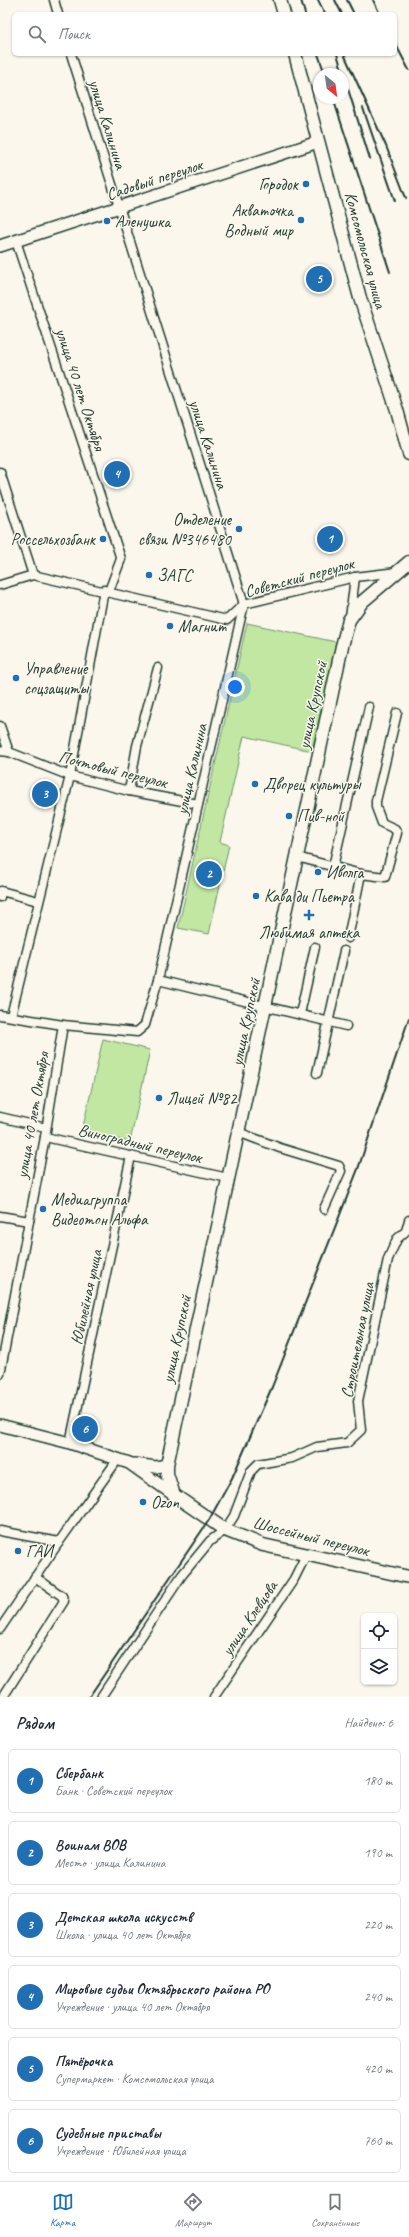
<!DOCTYPE html>
<html lang="ru">
<head>
<meta charset="utf-8">
<style>
  body { margin:0; font-family:Caveat,sans-serif; background:#f2f2f3; color:#1f2937 }
  .controls { position:absolute; right:12px; bottom:12px; display:grid; overflow:hidden; border-radius:6px; box-shadow:0 1px 3px #0004 }
  .controls button { width:36px; height:36px; display:grid; place-items:center; padding:0; border:0; border-bottom:1px solid #e0e1e3; background:#fff; color:#1f2937; font:20px sans-serif }
  .compass { position:absolute; left:313px; top:68px; width:36px; height:36px; border-radius:50%; background:#fff; box-shadow:0 1px 3px #0004; rotate:151deg }
  .you { position:absolute; left:235px; top:687px; width:14px; height:14px; margin:-10px; border:3px solid #fff; border-radius:50%; background:#1a73e8; box-shadow:0 0 0 6px #1a73e833 }
  .badge { display:grid; place-items:center; width:26px; height:26px; border-radius:50%; background:#1f6fb2; color:#fff; font-size:13px; font-weight:700 }
  .pin { position:absolute; translate:-50% -50%; border:2px solid #fff; box-shadow:0 1px 4px #0006 }
  .list { margin:0; padding:0; list-style:none }
  h2 { display:flex; justify-content:space-between; align-items:center; height:52px; margin:0; padding:0 16px; font-size:17px }
  h2 small { font-size:13px; font-weight:400; color:#747a83 }
  .list li { display:grid; grid-template-columns:26px 1fr auto; gap:12px; align-items:center; box-sizing:border-box; height:64px; margin:0 8px 8px; padding:0 8px; border:1px solid #e0e1e3; border-radius:6px }
  .list b { display:block; font-size:15px; white-space:nowrap }
  .list p { margin:0; font-size:13px; white-space:nowrap; color:#747a83 }
  .list em { font-size:13px; font-style:normal; color:#747a83 }
  .icon { flex:none; width:22px; height:22px; fill:none; stroke:currentColor; stroke-width:2; stroke-linecap:round; stroke-linejoin:round }
  .map { position:relative; flex:none; width:409px; height:1697px; overflow:hidden }
  .search { position:absolute; background:#fff; box-shadow:0 1px 3px #0004; left:12px; right:12px; top:12px; height:44px; display:flex; align-items:center; gap:10px; box-sizing:border-box; padding:0 14px; border-radius:6px; color:#747a83; font-size:15px }
  .sheet { height:484px; background:#fff }
  nav { display:flex; justify-content:space-around; align-items:center; box-sizing:border-box; height:56px; border-top:1px solid #e0e1e3; background:#fff; font-size:11px; color:#747a83 }
  nav a { display:grid; justify-items:center; gap:2px }
  nav .on { color:#1f6fb2 }
  .map>svg:first-child { display:block }
  .green { fill:#c1e7a2; stroke:#70926b }
  .lines { fill:none; stroke-linecap:round; stroke-linejoin:round }
  .street-casing { stroke:#1f3d34; stroke-width:11 }
  .secondary-casing { stroke:#1f3d34; stroke-width:14 }
  .primary-casing { stroke:#1f3d34; stroke-width:15 }
  .street { stroke:#fbf7ec; stroke-width:8 }
  .secondary { stroke:#fbf7ec; stroke-width:11 }
  .primary { stroke:#fbf7ec; stroke-width:12 }
  .rail { stroke:#1f3d34; stroke-width:2 }
  .poi-dot { fill:#1f6fb2; stroke:#fbf7ec; stroke-width:1.5 }
  .labels { text-anchor:middle; stroke-width:3; stroke-linejoin:round; paint-order:stroke }
  .street-label { font-size:17px; fill:#1f3d34; stroke:#fbf7ec }
  .poi-label { font-size:17px; fill:#1f3d34; stroke:#fbf7ec; text-anchor:start }
</style>
</head>
<body>
<div class="map">
<svg width="409" height="1697" viewBox="0 0 409 1697">
  <rect width="100%" height="100%" fill="#fbf7ec"/>
  <filter id="ink" filterUnits="userSpaceOnUse"><feTurbulence type="fractalNoise" baseFrequency=".025" numOctaves="2"/><feDisplacementMap in="SourceGraphic" scale="8" xChannelSelector="R" yChannelSelector="G"/><feConvolveMatrix kernelMatrix="1 2 1 2 8 2 1 2 1" color-interpolation-filters="sRGB"/></filter>
  <g filter="url(#ink)">
    <g class="green">
      <path d="M247,623L336,642L312,751L244,736L220,842L229,845L209,934L178,928Z"/>
      <path d="M103,1039L150,1050L130,1142L82,1131Z"/>
    </g>
    <g class="lines">
      <defs>
        <g id="street">
          <path d="M54,0L58,14"/>
          <path d="M16,241L121,559L109,591"/>
          <path d="M0,472L33,575"/>
          <path d="M0,585L33,575L227,620L244,604L355,577L397,572"/>
          <path d="M350,618L355,577"/>
          <path d="M0,726L9,752"/>
          <path d="M0,751L9,752L70,776L129,791L198,804"/>
          <path d="M129,791L137,746L158,668"/>
          <path d="M297,857L361,874L385,877L397,833L395,829L382,823L376,807V801L397,713"/>
          <path d="M333,867L369,707"/>
          <path d="M0,897L1,891L38,901"/>
          <path d="M348,938L361,874"/>
          <path d="M158,980L346,1026"/>
          <path d="M300,1014L315,947"/>
          <path d="M0,1015L63,1025L137,1032L145,1025L158,980L244,604L71,54"/>
          <path d="M11,1016L70,776L104,590"/>
          <path d="M317,1073L344,951"/>
          <path d="M0,1117L46,1128"/>
          <path d="M238,1132L280,1148L339,1166L341,1171L324,1209"/>
          <path d="M45,1137L228,1178"/>
          <path d="M0,1216L29,1221"/>
          <path d="M0,1374L45,1137L63,1025"/>
          <path d="M70,1443L131,1156"/>
          <path d="M0,1531L59,1542"/>
          <path d="M0,1629L59,1542L118,1459"/>
          <path d="M3,1697L64,1601L62,1596L35,1577"/>
          <path d="M101,1697L182,1575L210,1541L225,1530L234,1516L251,1471L258,1464L292,1458L317,1447L347,1443L361,1430L358,1401L388,1259L397,1239L406,1231L409,1220"/>
          <path d="M214,1697L294,1579L306,1555"/>
        </g>
        <g id="secondary">
          <path d="M0,246L318,142"/>
          <path d="M0,1425L70,1443L129,1463L174,1495"/>
          <path d="M134,1464L156,1467L167,1465"/>
        </g>
        <g id="primary">
          <path d="M280,0L284,14"/>
          <path d="M295,54L360,298L397,410L409,454"/>
          <path d="M409,562L362,602L349,620L342,646L167,1465V1474L174,1495L225,1530L263,1545L409,1577"/>
        </g>
      </defs>
      <use href="#street" class="street-casing"/>
      <use href="#secondary" class="secondary-casing"/>
      <use href="#primary" class="primary-casing"/>
      <use href="#street" class="street"/>
      <use href="#secondary" class="secondary"/>
      <use href="#primary" class="primary"/>
      <g class="rail">
        <path d="M301,0L305,14"/>
        <path d="M318,0L325,14"/>
        <path d="M335,0L342,14"/>
        <path d="M347,0L354,14"/>
        <path d="M373,0L380,14"/>
        <path d="M395,43L409,70"/>
        <path d="M318,54L325,74"/>
        <path d="M337,54L370,159"/>
        <path d="M344,54L386,146L406,198"/>
        <path d="M333,98L390,272"/>
        <path d="M363,108L395,201"/>
        <path d="M89,1697L209,1520L232,1478L272,1387L358,1169L409,1018"/>
      </g>
    </g>
  </g>
  <g class="poi-dot">
    <circle cx="306" cy="184" r="4"/>
    <circle cx="301" cy="220" r="4"/>
    <circle cx="107" cy="221" r="4"/>
    <circle cx="239" cy="529" r="4"/>
    <circle cx="103" cy="539" r="4"/>
    <circle cx="149" cy="575" r="4"/>
    <circle cx="170" cy="626" r="4"/>
    <circle cx="16" cy="678" r="4"/>
    <circle cx="255" cy="784" r="4"/>
    <circle cx="289" cy="816" r="4"/>
    <circle cx="318" cy="872" r="4"/>
    <circle cx="256" cy="896" r="4"/>
    <path d="M307 909h4v4h4v4h-4v4h-4v-4h-4v-4h4z"/>
    <circle cx="159" cy="1098" r="4"/>
    <circle cx="43" cy="1209" r="4"/>
    <circle cx="143" cy="1502" r="4"/>
    <circle cx="18" cy="1551" r="4"/>
  </g>
  <g class="labels">
    <g class="street-label">
      <text transform="translate(108 124) rotate(73)" y="6">улица Калинина</text>
      <text transform="translate(154 179) rotate(-18)" y="6">Садовый переулок</text>
      <text transform="translate(366 250) rotate(75)" y="6">Комсомольская улица</text>
      <text transform="translate(81 389) rotate(72)" y="6">улица 40 лет Октября</text>
      <text transform="translate(209 444) rotate(72)" y="6">улица Калинина</text>
      <text transform="translate(299 577) rotate(-15)" y="6">Советский переулок</text>
      <text transform="translate(312 705) rotate(-78)" y="6">улица Крупской</text>
      <text transform="translate(113 769) rotate(14)" y="6">Почтовый переулок</text>
      <text transform="translate(191 769) rotate(-77)" y="6">улица Калинина</text>
      <text transform="translate(245 1022) rotate(-78)" y="6">улица Крупской</text>
      <text transform="translate(32 1115) rotate(-80)" y="6">улица 40 лет Октября</text>
      <text transform="translate(140 1143) rotate(13)" y="6">Виноградный переулок</text>
      <text transform="translate(86 1297) rotate(-78)" y="6">Юбилейная улица</text>
      <text transform="translate(176 1339) rotate(-78)" y="6">улица Крупской</text>
      <text transform="translate(357 1340) rotate(-79)" y="6">Строительная улица</text>
      <text transform="translate(311 1536) rotate(14)" y="6">Шоссейный переулок</text>
      <text transform="translate(249 1618) rotate(-56)" y="6">улица Клевцова</text>
    </g>
    <g class="poi-label">
      <text x="298" y="190" text-anchor="end">Городок</text>
      <text x="293" y="216" text-anchor="end">Акваточка<tspan x="293" dy="20">Водный мир</tspan></text>
      <text x="115" y="227">Аленушка</text>
      <text x="231" y="525" text-anchor="end">Отделение<tspan x="231" dy="20">связи №346480</tspan></text>
      <text x="95" y="545" text-anchor="end">Россельхозбанк</text>
      <text x="157" y="581">ЗАГС</text>
      <text x="178" y="632">Магнит</text>
      <text x="24" y="674">Управление<tspan x="24" dy="20">соцзащиты</tspan></text>
      <text x="263" y="790">Дворец культуры</text>
      <text x="297" y="822">Пив-ной</text>
      <text x="326" y="878">Иволга</text>
      <text x="264" y="902">Кава ди Пьетра</text>
      <text x="309" y="938" text-anchor="middle">Любимая аптека</text>
      <text x="167" y="1104">Лицей №82</text>
      <text x="51" y="1205">Медиагруппа<tspan x="51" dy="20">Видеотон Альфа</tspan></text>
      <text x="151" y="1508">Ozon</text>
      <text x="26" y="1557">ГАИ</text>
    </g>
  </g>
</svg>
<div class="controls">
<button><svg class="icon" aria-label="locate" viewBox="0 0 24 24"><circle cx="12" cy="12" r="6"/><path d="M12 2v4M12 18v4M2 12h4M18 12h4"/></svg></button>
<button><svg class="icon" aria-label="layers" viewBox="0 0 24 24"><path d="M12 4l9 5-9 5-9-5zM3 14l9 5 9-5"/></svg></button>
</div>
<svg class="compass" viewBox="-18 -18 36 36"><path d="M0-13l5 13h-10z" fill="#e53935"/><path d="M0 13l5-13h-10z" fill="#747a83"/></svg>
<div class="you"></div>
<div class="pin badge" style="left:330px;top:539px">1</div>
<div class="pin badge" style="left:209px;top:874px">2</div>
<div class="pin badge" style="left:45px;top:794px">3</div>
<div class="pin badge" style="left:117px;top:474px">4</div>
<div class="pin badge" style="left:319px;top:279px">5</div>
<div class="pin badge" style="left:85px;top:1429px">6</div>
<div class="search"><svg class="icon" aria-label="search" viewBox="0 0 24 24"><circle cx="10" cy="10" r="6"/><path d="M15 15l6 6"/></svg>Поиск</div>
</div>
<section class="sheet">
<h2>Рядом<small>Найдено: 6</small></h2>
<ul class="list">
<li><span class="badge">1</span><div><b>Сбербанк</b><p>Банк · Советский переулок</p></div><em>180 m</em></li>
<li><span class="badge">2</span><div><b>Воинам ВОВ</b><p>Место · улица Калинина</p></div><em>190 m</em></li>
<li><span class="badge">3</span><div><b>Детская школа искусств</b><p>Школа · улица 40 лет Октября</p></div><em>220 m</em></li>
<li><span class="badge">4</span><div><b>Мировые судьи Октябрьского района РО</b><p>Учреждение · улица 40 лет Октября</p></div><em>240 m</em></li>
<li><span class="badge">5</span><div><b>Пятёрочка</b><p>Супермаркет · Комсомольская улица</p></div><em>420 m</em></li>
<li><span class="badge">6</span><div><b>Судебные приставы</b><p>Учреждение · Юбилейная улица</p></div><em>760 m</em></li>
</ul>
</section>
<nav>
<a class="on"><svg class="icon" aria-label="map" viewBox="0 0 24 24"><path d="M3 6l6-2 6 2 6-2v14l-6 2-6-2-6 2zM9 4v14M15 6v14"/></svg>Карта</a>
<a><svg class="icon" aria-label="directions" viewBox="0 0 24 24"><path d="M12 3l9 9-9 9-9-9zM9 14v-3h6M13 9l2 2-2 2"/></svg>Маршрут</a>
<a><svg class="icon" aria-label="saved" viewBox="0 0 24 24"><path d="M7 4h10v16l-5-4-5 4z"/></svg>Сохранённые</a>
</nav>
</body>
</html>
